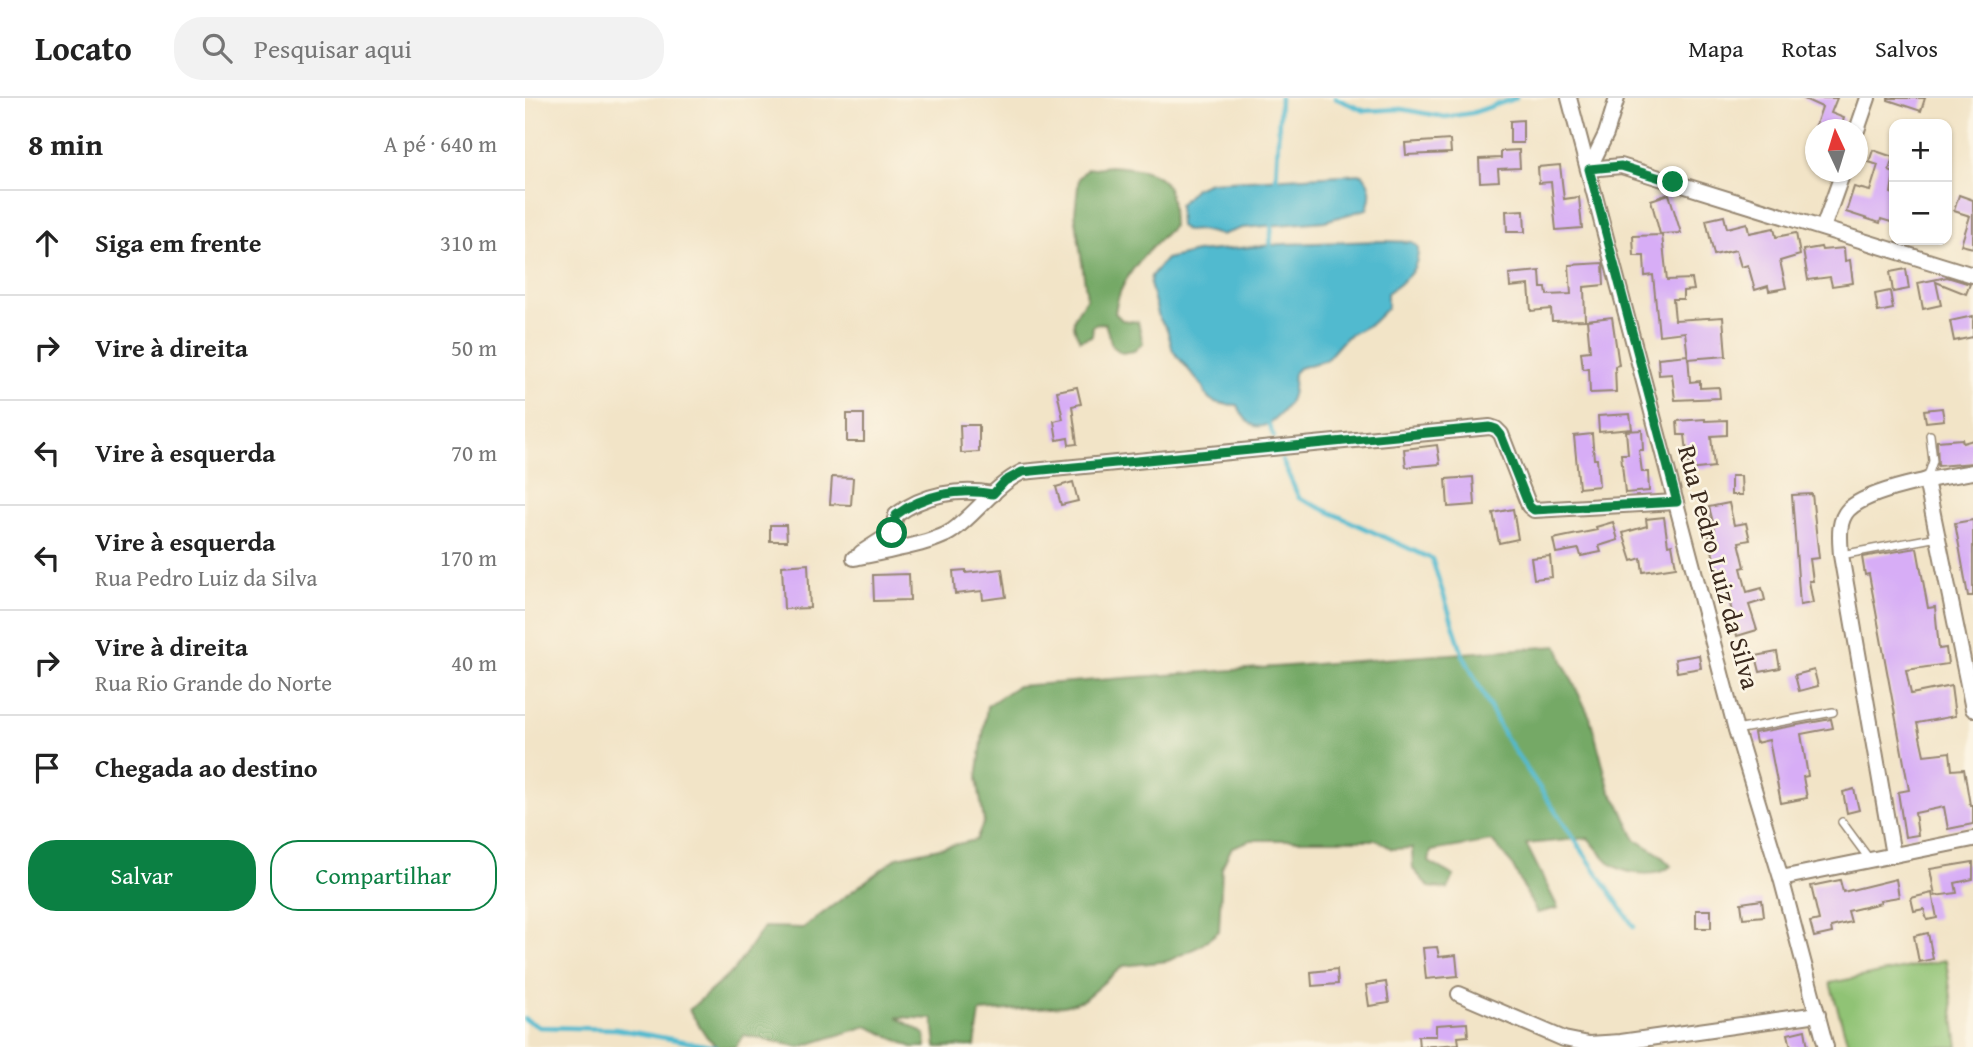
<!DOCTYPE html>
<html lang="pt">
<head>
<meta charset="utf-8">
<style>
  body { margin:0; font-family:"Gentium Book Plus",serif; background:#f2f2f2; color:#222 }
  .controls { position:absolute; right:21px; top:21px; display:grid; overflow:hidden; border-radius:14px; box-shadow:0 2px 5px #0004 }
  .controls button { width:63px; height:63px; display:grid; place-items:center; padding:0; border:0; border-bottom:2px solid #e0e0e0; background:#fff; color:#222; font:35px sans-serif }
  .compass { position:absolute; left:1280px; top:21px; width:63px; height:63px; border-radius:50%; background:#fff; box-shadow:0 2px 5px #0004; rotate:356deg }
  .stop { position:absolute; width:21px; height:21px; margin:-16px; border:5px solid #0b8043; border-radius:50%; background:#fff }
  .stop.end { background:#0b8043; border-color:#fff; box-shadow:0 2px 7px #0008 }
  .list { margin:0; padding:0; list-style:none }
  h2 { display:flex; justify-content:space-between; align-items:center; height:91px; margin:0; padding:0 28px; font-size:30px }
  h2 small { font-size:23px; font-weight:400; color:#767676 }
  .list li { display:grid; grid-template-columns:46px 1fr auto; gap:21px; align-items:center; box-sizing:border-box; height:105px; padding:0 28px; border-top:2px solid #e0e0e0 }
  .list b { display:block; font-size:26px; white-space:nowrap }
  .list p { margin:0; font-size:23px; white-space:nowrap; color:#767676 }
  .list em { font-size:23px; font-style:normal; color:#767676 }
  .actions { display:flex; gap:14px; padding:21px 28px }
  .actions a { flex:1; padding:16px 0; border:2px solid #0b8043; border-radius:28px; text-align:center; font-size:24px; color:#0b8043 }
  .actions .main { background:#0b8043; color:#fff }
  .icon { flex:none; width:38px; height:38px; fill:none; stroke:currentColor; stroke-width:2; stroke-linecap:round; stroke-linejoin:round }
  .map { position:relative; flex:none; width:1448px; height:949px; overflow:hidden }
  header { display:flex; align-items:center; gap:42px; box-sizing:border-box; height:98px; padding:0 35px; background:#fff; border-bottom:2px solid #e0e0e0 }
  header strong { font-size:33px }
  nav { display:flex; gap:38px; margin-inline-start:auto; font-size:24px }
  .search { width:490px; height:63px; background:#f2f2f2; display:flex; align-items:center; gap:18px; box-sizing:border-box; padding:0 24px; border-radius:28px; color:#767676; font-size:26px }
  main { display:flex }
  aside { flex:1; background:#fff }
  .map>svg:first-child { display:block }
  .green { fill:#90c374; stroke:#667649; stroke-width:2 }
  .forest { fill:#74a966; stroke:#586a42; stroke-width:2 }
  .water { fill:#51bacf; stroke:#467276; stroke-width:2 }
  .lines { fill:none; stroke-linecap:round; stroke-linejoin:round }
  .stream { stroke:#51bacf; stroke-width:4.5 }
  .building { fill:#d7adf6 }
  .service-casing { stroke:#968772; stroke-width:10 }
  .minor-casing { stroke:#968772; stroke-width:18 }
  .service { stroke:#fff; stroke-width:7 }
  .minor { stroke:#fff; stroke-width:14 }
  .route { stroke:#0b8043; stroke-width:9 }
  .labels { text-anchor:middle; stroke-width:5; stroke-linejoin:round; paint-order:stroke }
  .street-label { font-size:26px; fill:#3b2a1e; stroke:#fcf5e5 }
</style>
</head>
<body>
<header>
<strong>Locato</strong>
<div class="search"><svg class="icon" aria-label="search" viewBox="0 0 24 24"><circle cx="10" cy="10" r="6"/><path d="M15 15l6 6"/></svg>Pesquisar aqui</div>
<nav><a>Mapa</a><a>Rotas</a><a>Salvos</a></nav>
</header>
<main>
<aside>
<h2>8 min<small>A pé · 640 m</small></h2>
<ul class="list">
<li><svg class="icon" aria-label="ahead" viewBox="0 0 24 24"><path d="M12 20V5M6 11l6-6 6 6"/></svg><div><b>Siga em frente</b></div><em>310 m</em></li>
<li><svg class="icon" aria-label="right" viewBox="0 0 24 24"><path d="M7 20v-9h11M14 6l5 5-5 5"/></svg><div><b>Vire à direita</b></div><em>50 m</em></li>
<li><svg class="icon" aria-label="left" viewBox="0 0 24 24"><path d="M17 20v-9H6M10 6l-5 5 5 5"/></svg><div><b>Vire à esquerda</b></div><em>70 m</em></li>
<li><svg class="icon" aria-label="left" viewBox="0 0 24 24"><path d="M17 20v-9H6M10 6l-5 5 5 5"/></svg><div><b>Vire à esquerda</b><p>Rua Pedro Luiz da Silva</p></div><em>170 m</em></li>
<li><svg class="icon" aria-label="right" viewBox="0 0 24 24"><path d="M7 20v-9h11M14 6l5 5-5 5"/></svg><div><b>Vire à direita</b><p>Rua Rio Grande do Norte</p></div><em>40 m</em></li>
<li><svg class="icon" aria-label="arrive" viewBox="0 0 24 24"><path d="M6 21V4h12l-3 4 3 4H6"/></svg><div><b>Chegada ao destino</b></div></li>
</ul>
<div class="actions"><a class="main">Salvar</a><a>Compartilhar</a></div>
</aside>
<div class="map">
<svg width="1448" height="949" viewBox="0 0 1448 949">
  <rect width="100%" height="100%" fill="#fcf5e5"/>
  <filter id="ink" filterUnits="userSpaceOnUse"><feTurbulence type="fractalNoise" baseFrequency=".0143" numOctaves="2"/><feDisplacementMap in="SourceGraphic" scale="14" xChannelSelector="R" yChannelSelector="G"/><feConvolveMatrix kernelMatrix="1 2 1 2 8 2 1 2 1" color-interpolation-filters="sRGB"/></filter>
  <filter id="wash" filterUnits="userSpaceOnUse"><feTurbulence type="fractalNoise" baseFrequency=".00686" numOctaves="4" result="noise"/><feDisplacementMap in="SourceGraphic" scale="28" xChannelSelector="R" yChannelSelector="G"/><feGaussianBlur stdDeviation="1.57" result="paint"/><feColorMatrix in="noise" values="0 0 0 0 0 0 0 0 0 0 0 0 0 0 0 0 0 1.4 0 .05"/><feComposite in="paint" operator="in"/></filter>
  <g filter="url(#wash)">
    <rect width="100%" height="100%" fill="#f2e4c7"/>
    <path class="green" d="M1421,862L1433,949H1324L1305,885Z"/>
    <g class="forest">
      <path d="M585,68C605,70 637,70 644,93C648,104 647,117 648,128C624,152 593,179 590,215L597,222L613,224L618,245L609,253L597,255L587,248L580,225L568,227L567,238L555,242C543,222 550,217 562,200L550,115L554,80L562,71Z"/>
      <path d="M1033,548L1039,566L1065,619L1085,693L1095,707L1110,741L1134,756L1146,768C1134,779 1106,777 1091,769C1081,764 1071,748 1063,740L1001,746L1033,810L1012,815L986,765L967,743L906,753L904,764L929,778L923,791L904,789L888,771L887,750L867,751L852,742H726L707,749L697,769L694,833L675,848L643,863L598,868L558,902L539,908L455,914L450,948L411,949L408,921L372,919L400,936L401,949H387L342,928L275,949L219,937L210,949H193L182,939L164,912L209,872L239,829L278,830L373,759L451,742L459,723L452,680L462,608L492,588Z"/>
    </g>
    <g class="water">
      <path d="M837,76C847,87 847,97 842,111L800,123L717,130L696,137L675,132L661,133L655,128L654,107L670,90L685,84Z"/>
      <path d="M856,143L887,144L893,149C894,173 881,181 862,195V210L847,225L821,239L801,262L774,270L769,275C768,282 769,291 767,297C764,309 744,332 730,328C721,325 716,315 713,307C697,306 682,307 678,289L648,253L642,231L634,220L625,186L626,178L641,161L671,154L759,146Z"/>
    </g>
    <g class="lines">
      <g class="stream">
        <path d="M810,0L840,13L876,11L920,19L947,15L991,0"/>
        <path d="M751,84L755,0"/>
        <path d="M745,150L747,124"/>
        <path d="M741,320L749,339"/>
        <path d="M757,362L774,400L907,461L938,557L980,639L1109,829"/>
        <path d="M0,921L14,929L91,931L190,949"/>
      </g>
    </g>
    <g id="blocks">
      <g class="building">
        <path d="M1277,0H1312L1306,15L1319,20L1315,32H1289L1297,9Z"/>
        <path d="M1363,0H1400L1396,13L1363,2Z"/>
        <path d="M998,22V45H985V23Z"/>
        <path d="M925,42L926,55L881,57L880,45Z"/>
        <path d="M994,52L995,70L973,71L974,83L955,84L954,61L976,60V53Z"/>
        <path d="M1348,52L1368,59L1364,73L1369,75L1366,95L1369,96V125L1356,121L1355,125L1321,114L1329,89L1345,93L1353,67L1344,64Z"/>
        <path d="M1035,67L1039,101L1054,99L1057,130L1031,132L1026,84L1014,85L1013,69Z"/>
        <path d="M1144,96L1156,135L1135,136L1126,102Z"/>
        <path d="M1434,97L1448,102V150L1436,147L1445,118L1429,113Z"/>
        <path d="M999,112L1000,134H982L981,113Z"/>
        <path d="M1199,118L1202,130L1222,125L1224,135L1249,130L1251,139L1271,135L1275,157L1255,163L1261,190L1244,193L1243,188L1230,192L1223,167L1216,169L1211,152L1189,157L1181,122Z"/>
        <path d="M1137,137L1142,182L1167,181L1169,192L1158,193V201H1148L1150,222L1198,219L1201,258L1163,261L1160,234L1134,237L1128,177L1120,178L1119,158H1109L1108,138Z"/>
        <path d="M1296,149L1297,152L1319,150L1320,163L1325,162L1328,185L1307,188L1305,179L1283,182L1278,152Z"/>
        <path d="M1078,165L1079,187L1059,189L1060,222L1027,223L1026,211L1006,213L1004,187L985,189L984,176L1015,173L1016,190H1021L1022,197L1046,196L1044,167Z"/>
        <path d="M1381,171L1384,191L1368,194L1365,174Z"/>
        <path d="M1422,179L1445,186L1441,196L1411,184L1416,207L1398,211L1393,185Z"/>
        <path d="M1365,193L1368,211L1353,214L1350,196Z"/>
        <path d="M1448,218V239L1429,243L1425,223Z"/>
        <path d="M1087,219L1094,267L1090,268L1091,294L1065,295L1064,270L1058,271L1056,254L1065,253L1062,222Z"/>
        <path d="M1163,257L1165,284L1175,283V290L1194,289L1195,300L1150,302L1147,276L1134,277L1133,260Z"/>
        <path d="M552,289L556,306L547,308L552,346L544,347L543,340L532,342L529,323L538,321L532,293Z"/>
        <path d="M1417,310L1419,322L1401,324L1399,312Z"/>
        <rect x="322" y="316" width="17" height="28"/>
        <path d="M1105,316L1107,331L1074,334L1073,318Z"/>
        <path d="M1180,321V323L1202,322V337L1186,338L1189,369L1164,372L1160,337H1153L1152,323Z"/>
        <path d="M435,327H454V354L436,355Z"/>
        <path d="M1117,332L1118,352H1114L1117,374H1123L1124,393L1100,395L1096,356H1103L1101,333Z"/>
        <path d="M1067,336L1069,361H1072L1074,388L1054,390L1049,338Z"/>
        <path d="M1437,341L1438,345L1448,342V365L1413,368L1412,343Z"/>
        <path d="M912,347L915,366L881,369L879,351Z"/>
        <path d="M1206,378H1216L1217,397H1206Z"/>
        <path d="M307,379L328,380L326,407L305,406Z"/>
        <path d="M948,379L950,407L923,409L921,381Z"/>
        <path d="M548,384L553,403L536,407L531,389Z"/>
        <path d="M1287,396L1294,460L1285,461L1288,483H1284L1288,505L1275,507L1267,397Z"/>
        <path d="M1204,405L1209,427L1221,425L1225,442L1214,444L1220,469L1216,470L1222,494L1237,490L1240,502L1224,507L1232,532L1212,538L1203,496L1194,499L1190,481L1193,480L1183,433L1190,432L1184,409Z"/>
        <path d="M988,411L993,441L974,445L968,415Z"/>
        <path d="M1139,419L1143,447L1147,446L1151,469L1118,474L1116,460L1107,463L1098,435L1122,428L1121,421Z"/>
        <path d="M1448,422V498H1443L1430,425Z"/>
        <path d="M1088,424L1093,442L1074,448L1076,454L1056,458L1054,451L1031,455L1028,441L1072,432L1071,429Z"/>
        <path d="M245,427H261L262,443H245Z"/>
        <path d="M1392,450L1403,510L1410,509L1414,551L1421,550L1423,566L1381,572L1386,596L1426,588L1430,618L1392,625L1399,657L1425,654L1427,672L1439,671L1445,707H1448V726L1423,731L1419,709L1390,715L1393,737L1380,739L1373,694L1384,692L1344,476L1340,477L1337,459Z"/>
        <path d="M1025,458L1027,479L1009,481L1006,460Z"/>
        <path d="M283,466L285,510L259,511L257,468Z"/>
        <path d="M477,471L481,499L458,502L457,493L430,496L428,473L441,472V475Z"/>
        <path d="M384,476L385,502L349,503L348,477Z"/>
        <path d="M1252,554L1255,570L1235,574L1231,558Z"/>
        <path d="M1174,557L1176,570L1152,574L1150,561Z"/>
        <path d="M1289,572L1293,588L1274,593L1270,577Z"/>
        <path d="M1306,621L1308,630L1276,636L1283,678L1278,679L1282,700L1256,705L1244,642L1231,645L1229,635Z"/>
        <path d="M1329,691L1334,712L1322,715L1318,694Z"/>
        <path d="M1448,764V781L1430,785L1432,795L1410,798L1405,771Z"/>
        <path d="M1371,781L1374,799L1355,802L1356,805L1323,813L1326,824L1306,829L1307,835L1289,839L1285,824L1294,822L1286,788L1315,782L1318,794Z"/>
        <path d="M1407,795L1412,820L1402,822L1399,811L1389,813L1386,800Z"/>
        <path d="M1237,802L1239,818L1218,820L1216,805Z"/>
        <rect x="1171" y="812" width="15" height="18"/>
        <path d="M1403,835L1408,861L1394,864L1389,838Z"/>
        <path d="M912,849L914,859L931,857L933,878L901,881L898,850Z"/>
        <path d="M812,871L813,886L787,888L786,874Z"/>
        <path d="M861,884L864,905L844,908L841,887Z"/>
        <path d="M942,925L943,938L933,939L934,946L894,949L893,938H911V927Z"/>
        <path d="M1280,932L1283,949H1266L1263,936Z"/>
      </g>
    </g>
  </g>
  <g filter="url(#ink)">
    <use href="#blocks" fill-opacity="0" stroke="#968772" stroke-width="2"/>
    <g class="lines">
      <defs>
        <g id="service">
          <path d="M1402,381L1408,363L1405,337"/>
          <path d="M1316,457L1413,439"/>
          <path d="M1211,632L1308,614"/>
          <path d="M1317,724L1345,762"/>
        </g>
        <g id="minor">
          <path d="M1044,0L1211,632L1256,780L1301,949"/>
          <path d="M1332,32L1343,0"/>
          <path d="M1064,71L1096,68L1448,177"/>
          <path d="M1064,71L1081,36L1092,0"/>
          <path d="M1298,130L1318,74"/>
          <path d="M1401,382L1448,611"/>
          <path d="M336,455L367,435L371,417C399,396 434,390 468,396"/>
          <path d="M329,460C353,455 408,446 427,433C452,415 469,388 497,374L965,329L971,331L976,336L1004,408L1009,412L1151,404"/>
          <path d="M1368,757L1316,457C1315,442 1312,423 1324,411C1347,390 1418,379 1448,374"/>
          <path d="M1256,780L1448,741"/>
          <path d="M934,896L1039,941L1064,946L1096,944L1293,916"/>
        </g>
      </defs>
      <use href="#service" class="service-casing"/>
      <use href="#minor" class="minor-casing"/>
      <use href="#service" class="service"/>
      <use href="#minor" class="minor"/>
    </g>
  </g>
  <g class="lines" filter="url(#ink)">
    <path class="route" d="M367,435L371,417C399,396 434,390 468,396L480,383L497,374L965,329L971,331L976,337L1004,408L1009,412L1152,404L1064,71L1096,68L1148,84"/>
  </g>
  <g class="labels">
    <g class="street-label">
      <text transform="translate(1194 469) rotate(75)" y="9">Rua Pedro Luiz da Silva</text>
    </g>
  </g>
</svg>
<div class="controls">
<button>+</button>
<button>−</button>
</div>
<svg class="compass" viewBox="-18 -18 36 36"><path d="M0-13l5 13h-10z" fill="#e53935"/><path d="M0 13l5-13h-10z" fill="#767676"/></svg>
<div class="stop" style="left:367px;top:435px"></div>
<div class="stop end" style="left:1148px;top:84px"></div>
</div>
</main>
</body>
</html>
